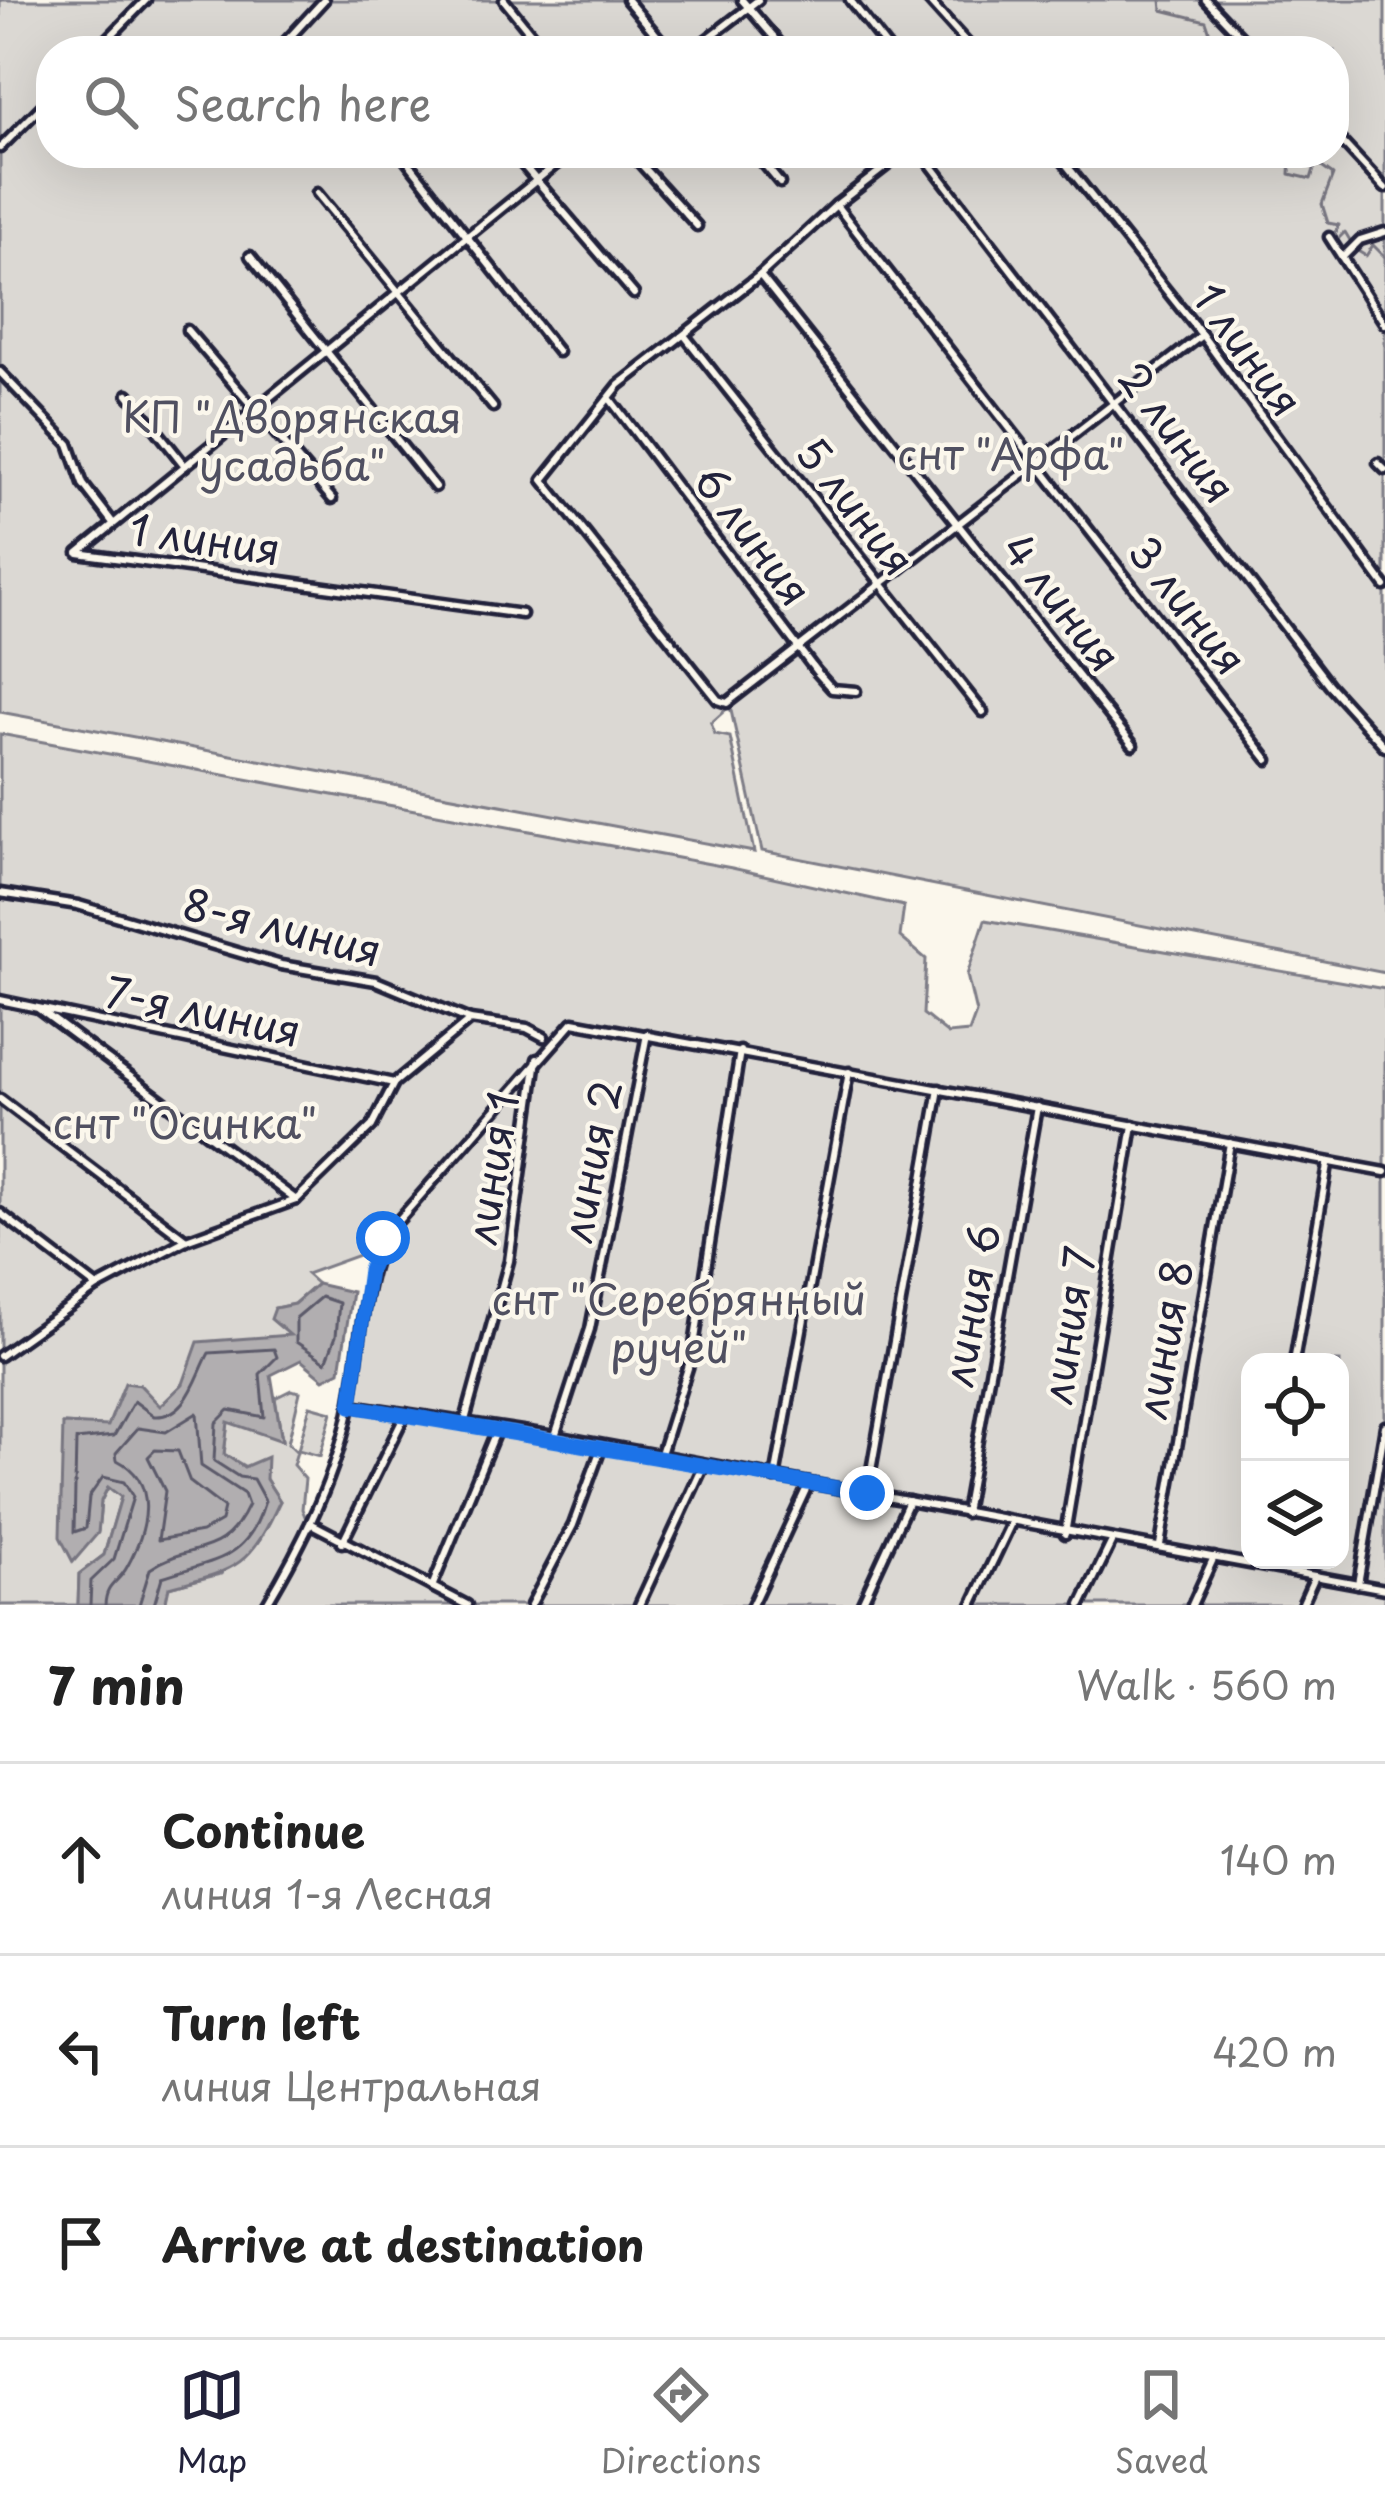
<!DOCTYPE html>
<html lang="en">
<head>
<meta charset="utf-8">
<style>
  body { margin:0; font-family:"Playpen Sans",sans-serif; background:#f2f2f2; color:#222 }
  .controls { position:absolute; right:36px; bottom:36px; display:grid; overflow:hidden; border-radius:24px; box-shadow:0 12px 48px #0002 }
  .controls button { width:108px; height:108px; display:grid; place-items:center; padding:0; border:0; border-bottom:3px solid #e0e0e0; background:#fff; color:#222; font:60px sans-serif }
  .stop { position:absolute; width:36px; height:36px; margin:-27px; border:9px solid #1a73e8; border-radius:50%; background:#fff }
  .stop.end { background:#1a73e8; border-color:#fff; box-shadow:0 3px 12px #0008 }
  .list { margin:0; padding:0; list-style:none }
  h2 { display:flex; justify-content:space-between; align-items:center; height:156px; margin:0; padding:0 48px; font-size:51px }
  h2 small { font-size:39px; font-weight:400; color:#767676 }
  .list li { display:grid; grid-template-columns:78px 1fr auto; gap:36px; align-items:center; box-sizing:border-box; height:192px; padding:0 48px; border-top:3px solid #e0e0e0 }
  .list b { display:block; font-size:45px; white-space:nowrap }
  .list p { margin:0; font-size:39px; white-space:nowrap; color:#767676 }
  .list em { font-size:39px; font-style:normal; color:#767676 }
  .icon { flex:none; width:66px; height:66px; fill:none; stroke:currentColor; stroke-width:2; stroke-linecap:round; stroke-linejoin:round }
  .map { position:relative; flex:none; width:1385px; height:1605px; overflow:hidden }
  .search { position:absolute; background:#fff; box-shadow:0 12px 48px #0002; left:36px; right:36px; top:36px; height:132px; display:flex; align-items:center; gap:30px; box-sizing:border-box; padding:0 42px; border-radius:48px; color:#767676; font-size:45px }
  .sheet { height:732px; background:#fff }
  nav { display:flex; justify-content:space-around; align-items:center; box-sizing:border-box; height:168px; border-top:3px solid #e0e0e0; background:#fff; font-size:33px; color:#767676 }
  nav a { display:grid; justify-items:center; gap:6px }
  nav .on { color:#22223b }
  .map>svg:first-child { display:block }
  .green { fill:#dbd8d3; stroke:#7e7d87; stroke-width:3; fill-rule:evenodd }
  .water { fill:#b1aeb0; stroke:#787681; stroke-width:3 }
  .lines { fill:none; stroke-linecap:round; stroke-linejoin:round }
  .shore { stroke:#5b5a6a; stroke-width:3 }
  .stream { stroke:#787681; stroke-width:3 }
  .minor-casing { stroke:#22223b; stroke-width:15 }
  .minor { stroke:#fbf7ec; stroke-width:6 }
  .route { stroke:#1a73e8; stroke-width:15 }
  .labels { text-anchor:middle; stroke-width:9; stroke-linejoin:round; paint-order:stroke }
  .street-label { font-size:42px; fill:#22223b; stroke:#fbf7ec }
  .park-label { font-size:42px; fill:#505061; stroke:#fbf7ec }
</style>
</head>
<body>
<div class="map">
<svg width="1385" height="1605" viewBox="0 0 1385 1605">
  <rect width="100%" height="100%" fill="#fbf7ec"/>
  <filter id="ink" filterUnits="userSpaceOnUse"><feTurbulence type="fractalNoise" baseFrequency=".00833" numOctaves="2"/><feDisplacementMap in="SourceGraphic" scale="24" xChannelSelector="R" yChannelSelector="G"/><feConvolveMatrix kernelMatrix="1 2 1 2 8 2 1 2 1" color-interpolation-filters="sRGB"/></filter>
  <g filter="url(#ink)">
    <g class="green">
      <path d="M0,0H1385V973L762,851L730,706L711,723L715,734L730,737L754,852L0,712ZM51,51H1334V153H51Z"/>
      <path d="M0,734L732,868L904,906L900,937L926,959L923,1014L948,1034L969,1032L976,1013L967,975L985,920L1385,989V1605H165L168,1587L221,1574L280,1501L266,1479L224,1454L228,1421L282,1439L275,1398L291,1390L300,1392L288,1443L297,1452L293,1465L305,1479L302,1509L310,1528L351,1405L369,1270L381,1240L359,1255L306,1274L317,1284L294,1304L275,1308L292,1334L183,1384L160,1407L140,1385L108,1427L63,1424L98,1532L101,1501L109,1486L121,1497L104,1555L79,1574L78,1605H0ZM1250,1362H1340V1560H1250Z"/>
      <path d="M310,1406L332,1412L320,1456L298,1450Z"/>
    </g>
    <path class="water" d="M317,1284L352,1292L340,1371L324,1379L301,1360L271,1375L282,1441L228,1422L224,1454L244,1467L267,1457L266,1479L280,1501C249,1568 238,1569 169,1587L165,1605H78L79,1574L104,1555L121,1497L108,1487L101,1501L98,1533L73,1562L60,1537L63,1424L108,1426L125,1383L140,1385L160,1406L183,1384L198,1342L290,1335L271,1319L275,1308L294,1304Z"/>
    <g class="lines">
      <g class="shore">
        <path d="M321,1297L339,1303L336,1336L326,1362L296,1342V1318Z"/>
        <path d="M155,1450L178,1451L190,1482L224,1508L221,1521L202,1532L158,1540L165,1491L148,1457Z"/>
        <path d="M90,1605L91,1581L114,1559L133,1497L124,1482L103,1477L89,1497L86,1528L74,1532L76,1440L114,1436L134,1401L154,1416C188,1418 196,1376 209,1353L274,1349L277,1357L260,1374L264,1417L229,1410L216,1423L214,1461L239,1477L253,1479L265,1501C247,1562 215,1559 162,1577L154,1605"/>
        <path d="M105,1605C106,1583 118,1584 127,1567C147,1531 160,1482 117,1460L116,1453L138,1428L166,1432L197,1413L201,1466L244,1494L248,1505C222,1562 192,1540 150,1569L139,1605"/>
      </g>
      <g class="stream">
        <path d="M1161,0L1162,10L1206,21L1216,51"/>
        <path d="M1291,153L1290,174L1311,179L1316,163L1333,175L1322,204L1328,223L1339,225L1335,235L1338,239L1345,232L1351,242"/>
        <path d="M1356,250L1366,256L1373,245L1385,257"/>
      </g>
      <defs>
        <g id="minor">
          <path d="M504,0L545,51"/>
          <path d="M627,0L670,51"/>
          <path d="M742,0L786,51"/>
          <path d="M850,0L890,51"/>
          <path d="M928,0L974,51"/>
          <path d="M1206,0L1255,51"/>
          <path d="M430,49L432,51"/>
          <path d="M96,51L146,0"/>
          <path d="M277,51L324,0"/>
          <path d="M692,51L758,0"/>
          <path d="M1334,133L1385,188"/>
          <path d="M0,148L51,97"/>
          <path d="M401,153L558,352"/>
          <path d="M513,153L634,294"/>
          <path d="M631,153L697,226"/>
          <path d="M755,153L780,183"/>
          <path d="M903,153L836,205L760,275L619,385L543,480L718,700L727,703L1202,335"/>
          <path d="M922,153L1329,685L1385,747"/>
          <path d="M1057,153L1202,335L1385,586"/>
          <path d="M317,193L493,407"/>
          <path d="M836,205L1268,760"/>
          <path d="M1329,237L1385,324"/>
          <path d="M250,256L435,487"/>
          <path d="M1343,257L1360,240L1385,232"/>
          <path d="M760,275L1133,745"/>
          <path d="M187,330L332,499"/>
          <path d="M684,335L983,712"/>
          <path d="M0,372L69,444L83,484L113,523"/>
          <path d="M128,394L185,466"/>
          <path d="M610,399L816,671L832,689L856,691"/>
          <path d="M1378,463L1385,470"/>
          <path d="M522,614L78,553L570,153"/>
          <path d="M0,893L78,905L281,965L376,981L470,1020L527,1028L544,1037"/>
          <path d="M0,1000L394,1083"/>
          <path d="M39,1009L296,1200"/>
          <path d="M0,1099L186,1240"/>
          <path d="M0,1213L97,1287"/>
          <path d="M0,1356L97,1287L186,1240L296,1200L372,1126L394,1083L470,1020"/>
          <path d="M1294,1362L1328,1165"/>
          <path d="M351,1405L555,1436L1385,1589"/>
          <path d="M464,1424L509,1261L537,1059"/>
          <path d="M555,1436L590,1329L647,1034"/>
          <path d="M660,1457L693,1352L740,1051"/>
          <path d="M775,1478L849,1072"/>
          <path d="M867,1493L939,1089"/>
          <path d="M965,1513L1037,1107"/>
          <path d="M312,1524L467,1605"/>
          <path d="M1065,1534L1133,1125"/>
          <path d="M342,1543L406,1413"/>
          <path d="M1160,1545L1230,1143"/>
          <path d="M1358,1584L1385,1426"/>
          <path d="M432,1587L497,1429"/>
          <path d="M266,1605C303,1543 338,1473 351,1401C361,1346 361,1290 383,1238L573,1022L1385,1172"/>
          <path d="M531,1605L573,1525L602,1446"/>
          <path d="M639,1605L703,1467"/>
          <path d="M752,1605L809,1483"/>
          <path d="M861,1605L909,1501"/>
          <path d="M972,1605L1012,1521"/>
          <path d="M1081,1605L1113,1539"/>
          <path d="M1192,1605L1214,1557"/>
          <path d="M1302,1605L1315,1576"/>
        </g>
      </defs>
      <use href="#minor" class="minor-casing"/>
      <use href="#minor" class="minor"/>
    </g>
  </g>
  <g class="lines" filter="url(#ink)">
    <path class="route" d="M383,1238L369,1270L351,1406L867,1493"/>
  </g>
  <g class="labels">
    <g class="street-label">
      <text transform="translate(1247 350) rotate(54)" y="15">1 линия</text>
      <text transform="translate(1176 433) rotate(53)" y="15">2 линия</text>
      <text transform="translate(855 507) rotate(52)" y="15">5 линия</text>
      <text transform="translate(752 536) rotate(53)" y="15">6 линия</text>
      <text transform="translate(205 540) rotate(8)" y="15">1 линия</text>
      <text transform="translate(1061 603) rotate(52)" y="15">4 линия</text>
      <text transform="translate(1187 606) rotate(52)" y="15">3 линия</text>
      <text transform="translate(282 928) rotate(14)" y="15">8-я линия</text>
      <text transform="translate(203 1012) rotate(12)" y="15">7-я линия</text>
      <text transform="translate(592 1161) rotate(-79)" y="15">линия 2</text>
      <text transform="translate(493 1168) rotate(-81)" y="15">линия 1</text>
      <text transform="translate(972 1305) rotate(-80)" y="15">линия 6</text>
      <text transform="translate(1069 1325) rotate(-81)" y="15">линия 7</text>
      <text transform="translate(1165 1339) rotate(-80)" y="15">линия 8</text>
    </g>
    <g class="park-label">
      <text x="292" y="433">КП "Дворянская<tspan x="292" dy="48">усадьба"</tspan></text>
      <text x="1011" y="470">снт "Арфа"</text>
      <text x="185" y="1139">снт "Осинка"</text>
      <text x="679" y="1315">снт "Серебрянный<tspan x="679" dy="48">ручей"</tspan></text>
    </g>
  </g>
</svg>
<div class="controls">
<button><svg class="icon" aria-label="locate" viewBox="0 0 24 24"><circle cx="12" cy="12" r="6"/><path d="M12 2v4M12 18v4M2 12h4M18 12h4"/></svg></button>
<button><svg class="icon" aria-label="layers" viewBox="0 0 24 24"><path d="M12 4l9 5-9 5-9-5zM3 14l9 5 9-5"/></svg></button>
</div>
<div class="stop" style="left:383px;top:1238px"></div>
<div class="stop end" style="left:867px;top:1493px"></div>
<div class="search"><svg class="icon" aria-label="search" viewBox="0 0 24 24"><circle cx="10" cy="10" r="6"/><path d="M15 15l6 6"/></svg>Search here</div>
</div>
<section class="sheet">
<h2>7 min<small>Walk · 560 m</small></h2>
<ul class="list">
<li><svg class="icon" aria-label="ahead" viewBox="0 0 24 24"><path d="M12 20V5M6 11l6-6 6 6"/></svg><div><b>Continue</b><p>линия 1-я Лесная</p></div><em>140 m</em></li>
<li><svg class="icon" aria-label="left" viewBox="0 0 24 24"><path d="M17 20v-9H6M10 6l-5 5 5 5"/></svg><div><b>Turn left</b><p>линия Центральная</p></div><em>420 m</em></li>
<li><svg class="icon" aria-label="arrive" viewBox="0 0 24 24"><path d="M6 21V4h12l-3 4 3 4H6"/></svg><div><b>Arrive at destination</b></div></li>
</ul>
</section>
<nav>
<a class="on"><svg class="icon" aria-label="map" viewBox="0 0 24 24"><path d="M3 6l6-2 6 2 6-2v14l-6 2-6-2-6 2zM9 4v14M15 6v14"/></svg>Map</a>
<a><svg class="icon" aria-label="directions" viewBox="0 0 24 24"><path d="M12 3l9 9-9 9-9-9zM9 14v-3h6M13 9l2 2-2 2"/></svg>Directions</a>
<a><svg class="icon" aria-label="saved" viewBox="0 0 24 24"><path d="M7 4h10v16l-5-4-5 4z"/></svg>Saved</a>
</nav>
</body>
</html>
